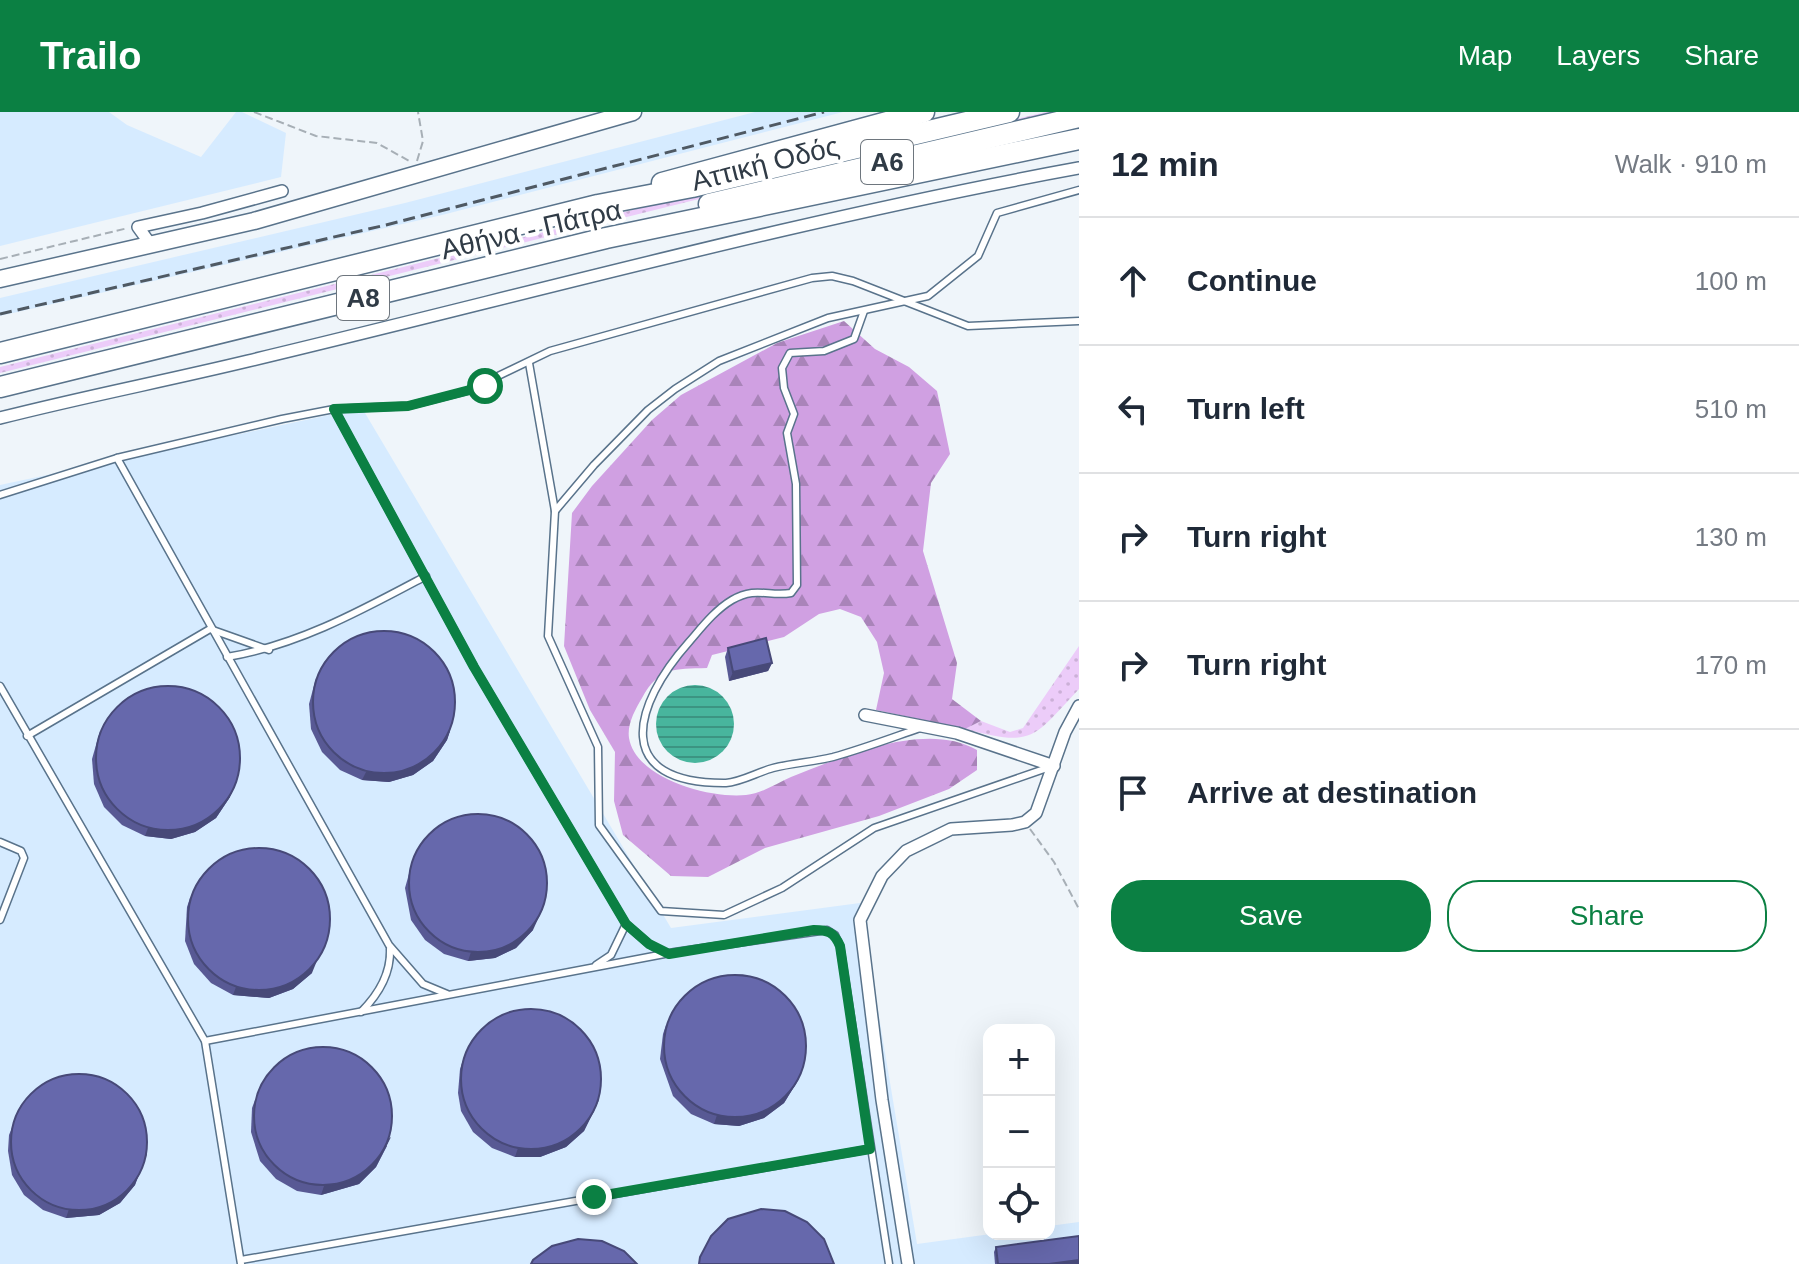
<!DOCTYPE html>
<html lang="en">
<head>
<meta charset="utf-8">
<style>
  body { margin:0; font-family:Helvetica,sans-serif; background:#f2f2f3; color:#1f2937 }
  .controls { position:absolute; right:24px; bottom:24px; display:grid; overflow:hidden; border-radius:16px; box-shadow:0 8px 32px #0002 }
  .controls button { width:72px; height:72px; display:grid; place-items:center; padding:0; border:0; border-bottom:2px solid #e0e1e3; background:#fff; color:#1f2937; font:40px sans-serif }
  .stop { position:absolute; width:24px; height:24px; margin:-18px; border:6px solid #0b8043; border-radius:50%; background:#fff }
  .stop.end { background:#0b8043; border-color:#fff; box-shadow:0 2px 8px #0008 }
  .list { margin:0; padding:0; list-style:none }
  h2 { display:flex; justify-content:space-between; align-items:center; height:104px; margin:0; padding:0 32px; font-size:34px }
  h2 small { font-size:26px; font-weight:400; color:#747a83 }
  .list li { display:grid; grid-template-columns:52px 1fr auto; gap:24px; align-items:center; box-sizing:border-box; height:128px; padding:0 32px; border-top:2px solid #e0e1e3 }
  .list b { display:block; font-size:30px; white-space:nowrap }
  .list em { font-size:26px; font-style:normal; color:#747a83 }
  .actions { display:flex; gap:16px; padding:24px 32px }
  .actions a { flex:1; padding:18px 0; border:2px solid #0b8043; border-radius:32px; text-align:center; font-size:28px; color:#0b8043 }
  .actions .main { background:#0b8043; color:#fff }
  .icon { flex:none; width:44px; height:44px; fill:none; stroke:currentColor; stroke-width:2; stroke-linecap:round; stroke-linejoin:round }
  .map { position:relative; flex:none; width:1079px; height:1152px; overflow:hidden }
  header { display:flex; align-items:center; gap:48px; box-sizing:border-box; height:112px; padding:0 40px; background:#0b8043; color:#fff }
  header strong { font-size:38px }
  nav { display:flex; gap:44px; margin-inline-start:auto; font-size:28px }
  main { display:flex }
  aside { flex:1; background:#fff }
  .map>svg:first-child { display:block }
  .built { fill:#d6ebff }
  .grass { fill:url(#grass-dots) }
  .forest { fill:url(#forest-firs) }
  .water { fill:url(#water-rules) }
  .lines { fill:none; stroke-linecap:round; stroke-linejoin:round }
  .lane-casing { stroke:#59738b; stroke-width:9 }
  .street-casing { stroke:#59738b; stroke-width:14 }
  .secondary-casing { stroke:#59738b; stroke-width:19 }
  .highway-casing { stroke:#59738b; stroke-width:23 }
  .path { stroke:#a7afb6; stroke-width:2; stroke-dasharray:8 4; stroke-linecap:butt }
  .lane { stroke:#fff; stroke-width:6 }
  .street { stroke:#fff; stroke-width:11 }
  .secondary { stroke:#fff; stroke-width:16 }
  .highway { stroke:#fff; stroke-width:20 }
  .rail { stroke:#4f5963; stroke-width:3; stroke-dasharray:12 6; stroke-linecap:butt }
  .wall { fill:#585994 }
  .shaded-wall { fill:#474978 }
  .building { fill:#6668ac; stroke:#474978; stroke-width:2 }
  .route { stroke:#0b8043; stroke-width:10 }
  .labels { text-anchor:middle; stroke-width:8; stroke-linejoin:round; paint-order:stroke }
  .shield { fill:#fff; stroke:#6e767e; stroke-width:2 }
  .shield-label { font-size:26px; font-weight:bold; fill:#303b46 }
  .street-label { font-size:28px; fill:#303b46; stroke:#fff }
</style>
</head>
<body>
<header>
<strong>Trailo</strong>
<nav><a>Map</a><a>Layers</a><a>Share</a></nav>
</header>
<main>
<div class="map">
<svg width="1079" height="1152" viewBox="0 0 1079 1152">
  <defs>
    <pattern id="grass-dots" width="8" height="8" patternUnits="userSpaceOnUse" patternTransform="scale(2)"><rect width="8" height="8" fill="#ecccf9"/><path d="M2 2h.1M6 6h.1" fill="none" stroke="#cbb0d7" stroke-width="1.8" stroke-linecap="round"/></pattern>
    <pattern id="forest-firs" width="22" height="20" patternUnits="userSpaceOnUse" patternTransform="scale(2)"><rect width="22" height="20" fill="#d0a0e2"/><path d="M5 1l3.5 6h-7zM16 11l3.5 6h-7z" fill="#a984b9"/></pattern>
    <pattern id="water-rules" width="6" height="5" patternUnits="userSpaceOnUse" patternTransform="scale(2)"><rect width="6" height="5" fill="#48b59d"/><path d="M0 2.5h6" fill="none" stroke="#3c9482"/></pattern>
  </defs>
  <rect width="100%" height="100%" fill="#eff5fa"/>
  <g class="built">
    <path d="M0,0H109L127,13L201,45L236,0H242L286,21L281,65L0,134Z"/>
    <path d="M755,0H843L442,103L0,204V186L405,91Z"/>
    <path d="M362,296L671,816L860,791L917,1132L991,1122H1049V1114L1079,1110V1152H0V373Z"/>
  </g>
  <g class="grass">
    <path d="M1046,0H1072L695,88L0,261V255L693,83Z"/>
    <path d="M1079,534V577C1032,627 1034,635 965,617L981,609L1010,620L1023,616Z"/>
  </g>
  <path class="forest" d="M844,209L875,237L909,255L937,279L950,342L931,371L923,439L957,551L952,587L981,609L965,617L876,598L884,561L877,530L861,505L840,497L819,502L784,525L712,543L707,556C674,557 659,555 642,586C635,598 627,612 629,626C636,667 711,687 746,683C761,682 777,671 791,665C842,645 925,608 977,638V658L949,677L879,704L765,736L708,765L671,764L623,723L614,689L615,640L590,598L564,534L572,401L592,374L652,308L681,283L777,231Z"/>
  <circle class="water" cx="695" cy="612" r="39"/>
  <g class="lines">
    <defs>
      <g id="lane">
        <path d="M864,199L854,227L824,239L790,241L782,256L784,276L794,302L787,321L796,372L797,473L791,481C769,485 756,474 732,488C715,498 702,515 689,530C632,594 611,672 726,671C741,670 758,660 773,656C792,651 813,650 833,645C862,637 891,626 920,616"/>
        <path d="M529,251L555,399L548,524L598,635L599,713L661,799L724,803L782,776L874,716L1050,655"/>
        <path d="M334,297L474,555L626,812L649,832L665,841"/>
        <path d="M117,346L389,833L423,872L447,882"/>
        <path d="M0,383L117,346L282,307L334,297L408,294L467,279L550,239L812,166L832,164L853,169L968,214L1079,209"/>
        <path d="M555,399L594,353L648,298L675,277L719,249L828,206L928,184L978,144L997,101L1079,78"/>
        <path d="M227,545C299,533 362,498 426,464"/>
        <path d="M0,574L205,929L241,1152"/>
        <path d="M27,624L210,517L269,538"/>
        <path d="M0,730L21,739L24,746L0,808"/>
        <path d="M596,853L611,843L626,812"/>
        <path d="M361,900C378,883 391,861 390,837"/>
        <path d="M205,929L675,840L827,818L835,823L840,834L889,1152"/>
        <path d="M241,1148L870,1037"/>
      </g>
      <g id="street">
        <path d="M151,133L138,115L202,101L282,79"/>
        <path d="M0,306C82,285 165,269 248,249C525,183 799,107 1079,56"/>
        <path d="M865,603L957,621L1054,654"/>
        <path d="M908,1152L882,988L860,808L882,764L906,739L951,717L1012,713L1025,710L1036,701L1065,620L1079,594"/>
      </g>
      <path id="secondary" d="M0,167L254,109L633,0"/>
      <g id="highway">
        <path d="M662,71L924,0"/>
        <path d="M709,92L1079,5"/>
        <path d="M0,241L598,93L692,75L1009,0"/>
        <path d="M0,275L606,126L1079,27"/>
      </g>
    </defs>
    <use href="#lane" class="lane-casing"/>
    <use href="#street" class="street-casing"/>
    <use href="#secondary" class="secondary-casing"/>
    <use href="#highway" class="highway-casing"/>
    <g class="path">
      <path d="M254,0L316,24L377,31L411,50"/>
      <path d="M417,49L423,29L418,0"/>
      <path d="M0,147L128,116"/>
      <path d="M1030,717L1054,750L1079,797"/>
    </g>
    <use href="#lane" class="lane"/>
    <use href="#street" class="street"/>
    <use href="#secondary" class="secondary"/>
    <use href="#highway" class="highway"/>
    <path class="rail" d="M0,202L386,113L824,0"/>
  </g>
  <g class="wall">
    <path d="M728,536L772,551L768,559L729,569L725,545Z"/>
    <path d="M316,566L450,619L447,628L433,649L413,663L389,670L362,668L340,658L322,640L311,617L309,592Z"/>
    <path d="M100,619L230,685L216,706L195,720L171,727L145,724L122,713L104,695L94,672L92,647Z"/>
    <path d="M414,744L533,818L516,836L495,846L468,849L444,842L425,828L411,808L405,776Z"/>
    <path d="M190,786L312,861L293,877L269,886L233,883L211,871L194,852L185,829L187,795Z"/>
    <path d="M666,913L797,970L784,991L764,1006L739,1014L714,1012L691,1002L673,984L660,947L663,922Z"/>
    <path d="M463,948L595,997L584,1019L566,1035L540,1045H515L492,1036L473,1020L461,999L458,981L460,957Z"/>
    <path d="M255,988L387,1034L376,1055L359,1072L321,1083L297,1079L276,1067L260,1049L251,1020L252,996Z"/>
    <path d="M21,993L147,1042L135,1073L120,1091L99,1103L66,1106L43,1098L24,1083L12,1063L8,1039L9,1023Z"/>
    <path d="M996,1135L1079,1152H995L994,1140Z"/>
  </g>
  <g class="shaded-wall">
    <path d="M772,551L768,559L729,569L733,560Z"/>
    <path d="M450,619L447,628L433,649L413,663L389,670L362,668L366,660Z"/>
    <path d="M233,677L230,685L216,706L195,720L171,727L145,724L148,716Z"/>
    <path d="M543,796L533,818L516,836L495,846L468,849L471,840Z"/>
    <path d="M327,824L312,861L293,877L269,886L233,883L236,875Z"/>
    <path d="M800,962L797,970L784,991L764,1006L739,1014L714,1012L717,1003Z"/>
    <path d="M599,988L584,1019L566,1035L540,1045H515L518,1036Z"/>
    <path d="M391,1025L376,1055L359,1072L321,1083L324,1074Z"/>
    <path d="M138,1064L135,1073L120,1091L99,1103L66,1106L69,1097Z"/>
    <path d="M1079,1148V1152H1049Z"/>
  </g>
  <g class="building">
    <circle cx="384" cy="590" r="71"/>
    <path d="M766,526L772,551L733,560L728,536Z"/>
    <circle cx="168" cy="646" r="72"/>
    <circle cx="478" cy="771" r="69"/>
    <circle cx="259" cy="807" r="71"/>
    <circle cx="735" cy="934" r="71"/>
    <circle cx="531" cy="967" r="70"/>
    <circle cx="323" cy="1004" r="69"/>
    <circle cx="79" cy="1030" r="68"/>
    <path d="M761,1097L785,1099L807,1110L824,1127L834,1152H699L700,1145L711,1124L728,1107Z"/>
    <path d="M1079,1124V1148L1049,1152H998L996,1135Z"/>
    <path d="M578,1127L602,1129L624,1139L637,1152H531L533,1148L552,1134Z"/>
  </g>
  <g class="lines">
    <path class="route" d="M485,274L408,294L334,297L474,555L626,812L649,832L669,842L814,818C828,818 834,820 840,834L870,1037L594,1085"/>
  </g>
  <g class="labels">
    <g class="shield">
      <rect x="861" y="28" width="52" height="44" rx="6"/>
      <rect x="337" y="164" width="52" height="44" rx="6"/>
    </g>
    <g class="shield-label">
      <text x="887" y="59">Α6</text>
      <text x="363" y="195">Α8</text>
    </g>
    <g class="street-label">
      <text transform="translate(765 51) rotate(-14)" y="10">Αττική Οδός</text>
      <text transform="translate(531 117) rotate(-13)" y="10">Αθήνα - Πάτρα</text>
    </g>
  </g>
</svg>
<div class="controls">
<button>+</button>
<button>−</button>
<button><svg class="icon" aria-label="locate" viewBox="0 0 24 24"><circle cx="12" cy="12" r="6"/><path d="M12 2v4M12 18v4M2 12h4M18 12h4"/></svg></button>
</div>
<div class="stop" style="left:485px;top:274px"></div>
<div class="stop end" style="left:594px;top:1085px"></div>
</div>
<aside>
<h2>12 min<small>Walk · 910 m</small></h2>
<ul class="list">
<li><svg class="icon" aria-label="ahead" viewBox="0 0 24 24"><path d="M12 20V5M6 11l6-6 6 6"/></svg><div><b>Continue</b></div><em>100 m</em></li>
<li><svg class="icon" aria-label="left" viewBox="0 0 24 24"><path d="M17 20v-9H6M10 6l-5 5 5 5"/></svg><div><b>Turn left</b></div><em>510 m</em></li>
<li><svg class="icon" aria-label="right" viewBox="0 0 24 24"><path d="M7 20v-9h11M14 6l5 5-5 5"/></svg><div><b>Turn right</b></div><em>130 m</em></li>
<li><svg class="icon" aria-label="right" viewBox="0 0 24 24"><path d="M7 20v-9h11M14 6l5 5-5 5"/></svg><div><b>Turn right</b></div><em>170 m</em></li>
<li><svg class="icon" aria-label="arrive" viewBox="0 0 24 24"><path d="M6 21V4h12l-3 4 3 4H6"/></svg><div><b>Arrive at destination</b></div></li>
</ul>
<div class="actions"><a class="main">Save</a><a>Share</a></div>
</aside>
</main>
</body>
</html>
